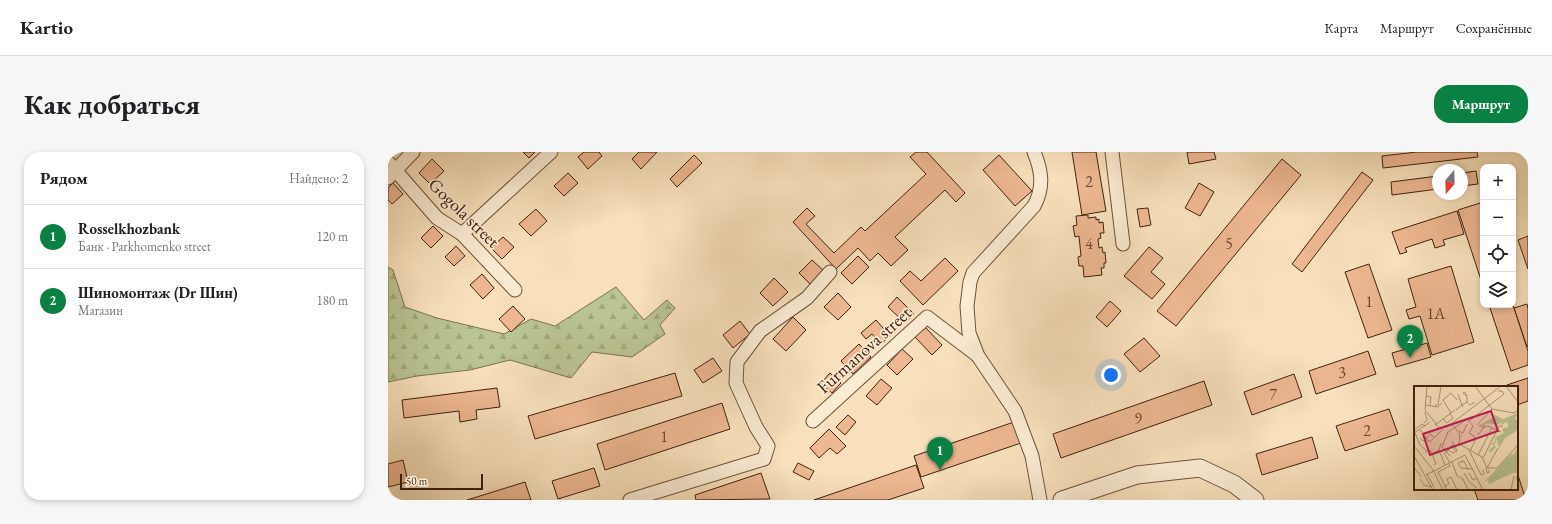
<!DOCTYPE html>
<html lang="ru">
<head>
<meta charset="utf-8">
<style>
  body { margin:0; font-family:"EB Garamond",serif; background:#f6f6f6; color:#202124 }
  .controls { position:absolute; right:12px; top:12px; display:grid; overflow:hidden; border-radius:8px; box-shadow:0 2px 6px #0003 }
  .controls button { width:36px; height:36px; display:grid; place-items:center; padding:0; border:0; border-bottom:1px solid #e0e0e0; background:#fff; color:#202124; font:20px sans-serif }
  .compass { position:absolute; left:1044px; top:12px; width:36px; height:36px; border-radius:50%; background:#fff; box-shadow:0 2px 6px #0003; rotate:199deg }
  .scale { position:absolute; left:12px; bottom:10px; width:83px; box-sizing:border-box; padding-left:4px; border:2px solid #412210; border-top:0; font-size:11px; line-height:14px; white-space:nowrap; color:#412210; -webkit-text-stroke:3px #faebd3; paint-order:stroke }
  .you { position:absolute; left:723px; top:223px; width:14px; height:14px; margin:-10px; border:3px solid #fff; border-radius:50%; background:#1a73e8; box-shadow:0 0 0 6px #1a73e833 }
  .badge { display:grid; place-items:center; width:26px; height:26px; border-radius:50%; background:#0b8043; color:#fff; font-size:13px; font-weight:700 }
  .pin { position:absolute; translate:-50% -33px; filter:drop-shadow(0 1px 2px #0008) }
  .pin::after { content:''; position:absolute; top:21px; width:14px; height:12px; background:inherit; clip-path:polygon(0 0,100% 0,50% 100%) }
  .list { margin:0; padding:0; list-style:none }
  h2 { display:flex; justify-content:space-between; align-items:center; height:52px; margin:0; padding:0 16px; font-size:17px }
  h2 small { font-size:13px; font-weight:400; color:#757577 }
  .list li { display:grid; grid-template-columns:26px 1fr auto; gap:12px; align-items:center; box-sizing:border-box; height:64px; padding:0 16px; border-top:1px solid #e0e0e0 }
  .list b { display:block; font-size:15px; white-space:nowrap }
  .list p { margin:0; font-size:13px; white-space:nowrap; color:#757577 }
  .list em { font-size:13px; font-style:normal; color:#757577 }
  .icon { flex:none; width:22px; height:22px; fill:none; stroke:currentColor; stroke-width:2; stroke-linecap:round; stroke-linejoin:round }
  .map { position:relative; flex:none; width:1140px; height:348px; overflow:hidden; border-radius:16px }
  header { display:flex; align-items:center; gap:24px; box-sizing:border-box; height:56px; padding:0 20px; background:#fff; border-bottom:1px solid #e0e0e0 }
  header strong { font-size:19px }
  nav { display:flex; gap:22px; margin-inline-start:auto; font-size:14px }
  .intro { display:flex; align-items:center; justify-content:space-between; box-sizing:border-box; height:96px; padding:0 24px }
  h1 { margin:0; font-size:28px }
  .button { padding:10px 18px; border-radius:16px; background:#0b8043; color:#fff; font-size:14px; font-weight:700 }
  main { display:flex; gap:24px; padding:0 24px }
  aside { flex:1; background:#fff; border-radius:16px; box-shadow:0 2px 6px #0003 }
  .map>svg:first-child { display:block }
  .forest { fill:url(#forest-firs); stroke:#7e7251 }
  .building { fill:#edb791; stroke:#412210 }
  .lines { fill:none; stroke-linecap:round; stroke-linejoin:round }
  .minor-casing { stroke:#6e523b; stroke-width:15 }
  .tertiary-casing { stroke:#6e523b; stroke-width:19 }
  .minor { stroke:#faebd3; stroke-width:13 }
  .tertiary { stroke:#faebd3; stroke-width:17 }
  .labels { text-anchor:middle; stroke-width:3.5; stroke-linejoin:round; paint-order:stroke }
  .number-label { font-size:16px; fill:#6c4730 }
  .street-label { font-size:18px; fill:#412210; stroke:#faebd3 }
  .inset-road { fill:none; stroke:#ae9477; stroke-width:1 }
  .view { fill:#c2185b; fill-opacity:0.15; stroke:#c2185b; stroke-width:2 }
  .inset-edge { fill:none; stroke:#412210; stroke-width:2 }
</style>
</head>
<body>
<header>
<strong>Kartio</strong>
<nav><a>Карта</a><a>Маршрут</a><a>Сохранённые</a></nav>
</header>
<div class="intro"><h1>Как добраться</h1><a class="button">Маршрут</a></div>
<main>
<aside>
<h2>Рядом<small>Найдено: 2</small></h2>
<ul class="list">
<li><span class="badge">1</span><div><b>Rosselkhozbank</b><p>Банк · Parkhomenko street</p></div><em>120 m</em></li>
<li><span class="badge">2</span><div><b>Шиномонтаж (Dr Шин)</b><p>Магазин</p></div><em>180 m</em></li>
</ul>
</aside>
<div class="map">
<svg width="1140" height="348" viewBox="0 0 1140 348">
  <defs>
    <pattern id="forest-firs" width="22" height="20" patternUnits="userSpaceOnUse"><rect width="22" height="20" fill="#bac392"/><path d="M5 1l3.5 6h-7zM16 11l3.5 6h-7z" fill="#a1a77d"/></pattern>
  </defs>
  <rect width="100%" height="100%" fill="#f7e0bb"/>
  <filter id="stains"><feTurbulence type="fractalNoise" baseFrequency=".005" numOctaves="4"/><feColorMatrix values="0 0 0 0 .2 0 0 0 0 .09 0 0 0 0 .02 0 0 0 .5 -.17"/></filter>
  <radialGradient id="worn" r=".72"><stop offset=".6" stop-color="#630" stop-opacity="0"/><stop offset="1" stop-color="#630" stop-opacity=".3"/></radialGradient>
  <path class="forest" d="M0,115L5,118L17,155L49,166L116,182L143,167L167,174L228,135L256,168L279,148L287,156L272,173L277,182L244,205L204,200L183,226L122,208L82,218L29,224L0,230Z"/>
  <g class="building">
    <path d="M135,0H147L141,6Z"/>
    <path d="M196,0H211L214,4L200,17L190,5Z"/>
    <path d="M251,0H269L253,17L244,7Z"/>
    <path d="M528,0H539L577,41L568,50L557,38L507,85L520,98L503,114L490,101L482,109L470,96L448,117L405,70L419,56L427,64L418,72L446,101L473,75L477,79L538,22L522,5Z"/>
    <path d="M684,0H708L718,59L694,63Z"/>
    <path d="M799,0H826L828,7L801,12Z"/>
    <path d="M1029,0H1089L1090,5L995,16L994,4Z"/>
    <path d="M306,3L314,11L289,35L282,27Z"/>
    <path d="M611,3L644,39L627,54L595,18Z"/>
    <path d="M44,7L56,19L42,32L31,21Z"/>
    <path d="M894,7L913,23L788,174L769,159Z"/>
    <path d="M1088,19L1090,32L1074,34V21Z"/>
    <path d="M974,20L985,28L914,120L904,112Z"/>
    <path d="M180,21L190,31L176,44L166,34Z"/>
    <path d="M1050,24V37L1004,43L1003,30Z"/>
    <path d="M5,31L15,42L4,52L0,48V36Z"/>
    <path d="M811,31L826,40L812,64L797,56Z"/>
    <path d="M1092,51L1095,61V134L1070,58Z"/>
    <path d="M760,56L763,73L752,75L749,57Z"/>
    <path d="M148,57L159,69L143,84L131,72Z"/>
    <path d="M1069,59L1076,82L1055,88L1057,93L1047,96L1044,87L1017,96L1019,100L1012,102L1004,80Z"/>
    <path d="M700,63V66L708,65V68L711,67V71L715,70L716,81H712L713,86L710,87L711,96L714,95L715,101L717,100L718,111H716V116H713L714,123L696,125L695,114H691L690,105L693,104L691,84L687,85L685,74L689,73L688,64Z"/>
    <path d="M45,74L55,84L43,96L33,86Z"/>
    <path d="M1140,84V117L1130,88Z"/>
    <path d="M115,85L126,95L114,107L103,96Z"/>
    <path d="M68,94L77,104L66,114L57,105Z"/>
    <path d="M761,95L775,106L763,120L777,132L764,147L736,124Z"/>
    <path d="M470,104L481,115L464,132L453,121Z"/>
    <path d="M557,106L570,119L535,153L512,129L522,119L533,129Z"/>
    <path d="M424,108L437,120L423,133L411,121Z"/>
    <path d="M981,112L1004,178L980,186L957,120Z"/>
    <path d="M1063,114L1086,190L1044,203L1032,164L1021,167L1018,158L1028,155L1020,127Z"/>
    <path d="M94,122L106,136L95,147L82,133Z"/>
    <path d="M386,126L400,140L385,154L372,141Z"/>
    <path d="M450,141L463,155L450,168L436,155Z"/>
    <path d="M509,145L526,162L517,171L500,155Z"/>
    <path d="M722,149L733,159L719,175L708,165Z"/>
    <path d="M1139,152L1140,157V194L1139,195L1126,156Z"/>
    <path d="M1101,153H1125L1140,199V213L1123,219Z"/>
    <path d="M125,154L137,167L123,180L111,167Z"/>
    <path d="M405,165L418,178L398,199L385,187Z"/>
    <path d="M488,168L502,184L493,192L484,182L478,187L473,181Z"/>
    <path d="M352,169L362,182L345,196L335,183Z"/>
    <path d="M537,175L554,193L544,203L527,185Z"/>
    <path d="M756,186L772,204L752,220L736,202Z"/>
    <path d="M1039,191L1043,205L1008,215L1004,201Z"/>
    <path d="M471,192L483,205L465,222L453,209Z"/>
    <path d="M514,197L525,207L509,223L499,213Z"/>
    <path d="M980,199L988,222L928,242L921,219Z"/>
    <path d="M325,206L334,219L315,231L306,218Z"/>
    <path d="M287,221L294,244L147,287L140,264Z"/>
    <path d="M442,221L453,231L444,241L433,231Z"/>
    <path d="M906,222L914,245L864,263L856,240Z"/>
    <path d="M1140,226V249L1129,253V235H1119V233Z"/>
    <path d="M493,227L504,236L489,253L478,244Z"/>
    <path d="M816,229L824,253L673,306L665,282Z"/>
    <path d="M109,236L112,255L88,258L89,267L72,270L71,259L16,266L14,248Z"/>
    <path d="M334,251L342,277L217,318L209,292Z"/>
    <path d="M1001,257L1010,282L957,299L948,274Z"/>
    <path d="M460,263L468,270L457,283L448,275Z"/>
    <path d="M629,269L636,290L533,325L526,304Z"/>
    <path d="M441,277L458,294L449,302L442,296L431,306L422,296Z"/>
    <path d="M924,285L930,306L874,323L868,302Z"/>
    <path d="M15,308L20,330L0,335V312Z"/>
    <path d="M410,311L426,319L421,328L405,320Z"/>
    <path d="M528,313L536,336L500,348H426Z"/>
    <path d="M206,316L212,334L170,347L164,329Z"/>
    <path d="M1129,320L1138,348H1090L1086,337H1129Z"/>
    <path d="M373,321L382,347L308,348L307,343Z"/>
    <path d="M137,330L143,348H79Z"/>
  </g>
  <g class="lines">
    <defs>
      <g id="minor">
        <path d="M646,0C654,19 656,36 646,54L585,121L582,130L579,154L581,181L590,204L627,259L644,304L652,348"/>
        <path d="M724,0L735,92"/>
        <path d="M0,10L49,66L74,82L127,138"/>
        <path d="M0,26L25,0"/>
        <path d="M74,82L163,0"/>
        <path d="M425,269L539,165L589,203"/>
        <path d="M242,348L376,307L380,294L368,275L348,231L349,210L372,179L419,146L442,120"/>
      </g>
      <path id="tertiary" d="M674,348L749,323L812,316L846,332L867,348"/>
    </defs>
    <use href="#minor" class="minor-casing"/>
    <use href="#tertiary" class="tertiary-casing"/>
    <use href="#minor" class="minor"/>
    <use href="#tertiary" class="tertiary"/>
  </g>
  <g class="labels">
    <g class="number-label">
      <text x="701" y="35">2</text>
      <text x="701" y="97">4</text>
      <text x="841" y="97">5</text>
      <text x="981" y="155">1</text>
      <text x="1048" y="167">1А</text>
      <text x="954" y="226">3</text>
      <text x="885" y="248">7</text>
      <text x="750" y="272">9</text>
      <text x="979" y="284">2</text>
      <text x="276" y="290">1</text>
    </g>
    <g class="street-label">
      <text transform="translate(76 61) rotate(44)" y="6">Gogola street</text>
      <text transform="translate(476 198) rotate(-42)" y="6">Furmanova street</text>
    </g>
  </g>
  <g transform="translate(1026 234)">
    <rect width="104" height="104" fill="#f7e0bb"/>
    <path d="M104,27L101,33L104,34V44L91,52L85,62L83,53L80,59L82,61L76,67L75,64L80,60L77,57H80L82,51L90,47L88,43L94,41V38L92,36L88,39L87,36L84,39L73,37L68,42L64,40L80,31L79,28L89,33ZM104,61V95L101,93L104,87H99L75,98L74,94L70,96L93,72L98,68L100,69Z" fill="#bac392"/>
    <path class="inset-road" d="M13,0L11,24L19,34M61,0L78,23L100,27L104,24M92,0L104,16M12,10L17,11L16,19M53,10L51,6L49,7L53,11V16M11,19L24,21L28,17M21,19H24L27,0M49,21L48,19L53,16L56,19L61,16M42,24L48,19L44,8M37,27L29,14L37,7L43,14M29,33L33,37L39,32L36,28M19,34L25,42L33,41L87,0M54,34L59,40L55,47L60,50M55,35L90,8L88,5H84M10,37L13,34L11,26M38,38L46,48L45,58L68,71L73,82H83L104,59M21,39L41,24M63,39L78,23M69,42L74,40L87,46M0,44L8,38L11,40M6,44L12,52L9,55L6,52M45,45L49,47L53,38M34,46L28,61L36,70M0,47L16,36M1,47L6,59L13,65L11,67M33,47L53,33M63,48H65L71,39M19,53L15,56L12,52L17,48L20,52L29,43M0,60L19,84L29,104M25,64L31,79M55,64L67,89L70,88L69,84M13,65H17L22,78L20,79M33,65L38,59L41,65M56,65L61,55L60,50M19,67L25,64L27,57M51,69L69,104M64,69L78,42M0,70L19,104M69,72L85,40H89M49,74L44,77L47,82L59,83M38,76L43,90L49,93L54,104M36,77L30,67L35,64L39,67L43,65L38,55M47,77L50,75L54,84M0,81L7,91M72,81L73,87L76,86L74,84M73,82L84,62M50,87L56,97L63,102M55,87L59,94L63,92M13,88L20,101M12,89L51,69M6,93L10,99L17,101M30,101L35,98L33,93L37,91L43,104M33,104L24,86L36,80L35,78M97,104L100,90"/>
    <path class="view" d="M77,25L84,45L16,69L9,48Z"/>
    <rect width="104" height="104" class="inset-edge"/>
  </g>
  <rect width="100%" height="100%" filter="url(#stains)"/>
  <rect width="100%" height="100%" fill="url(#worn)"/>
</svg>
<div class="controls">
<button>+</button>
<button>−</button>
<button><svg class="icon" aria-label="locate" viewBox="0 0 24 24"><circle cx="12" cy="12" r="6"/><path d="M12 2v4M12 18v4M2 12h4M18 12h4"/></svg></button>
<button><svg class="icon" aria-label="layers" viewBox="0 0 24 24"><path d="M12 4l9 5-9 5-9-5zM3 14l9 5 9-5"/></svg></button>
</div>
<svg class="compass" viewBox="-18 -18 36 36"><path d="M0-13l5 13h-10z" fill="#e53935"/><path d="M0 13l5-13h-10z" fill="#757577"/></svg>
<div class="scale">50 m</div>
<div class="you"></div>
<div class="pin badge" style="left:552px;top:318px">1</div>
<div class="pin badge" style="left:1022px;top:206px">2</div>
</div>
</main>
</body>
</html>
